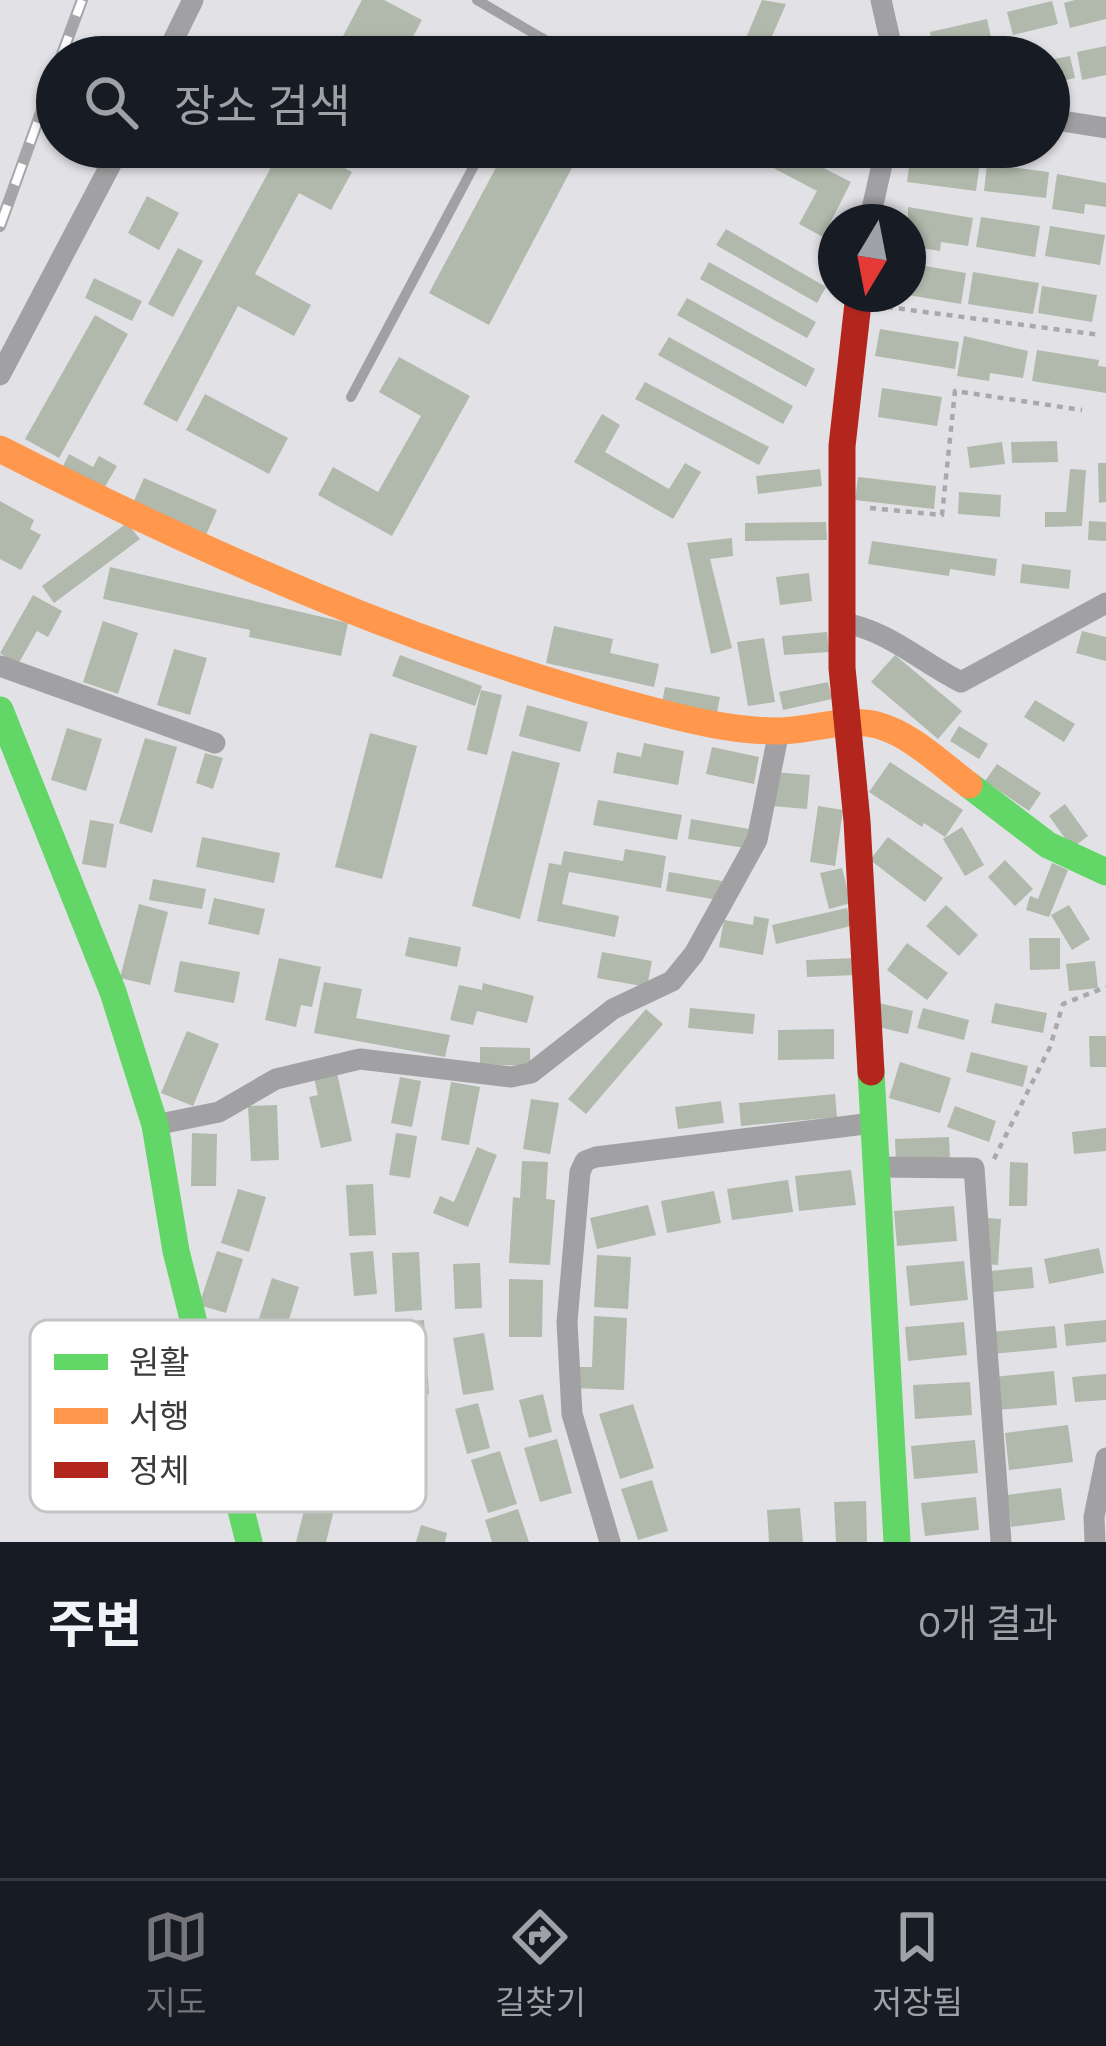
<!DOCTYPE html>
<html lang="ko">
<head>
<meta charset="utf-8">
<style>
  body { margin:0; font-family:Karla,"Noto Sans KR",sans-serif; background:#242831; color:#f1f3f6 }
  .compass { position:absolute; left:818px; top:204px; width:108px; height:108px; border-radius:50%; background:#171b24; box-shadow:0 3px 9px #0004; rotate:190deg }
  .list { margin:0; padding:0; list-style:none }
  h2 { display:flex; justify-content:space-between; align-items:center; height:156px; margin:0; padding:0 48px; font-size:51px }
  h2 small { font-size:39px; font-weight:400; color:#9ea1a6 }
  .icon { flex:none; width:66px; height:66px; fill:none; stroke:currentColor; stroke-width:2; stroke-linecap:round; stroke-linejoin:round }
  .map { position:relative; flex:none; width:1106px; height:1542px; overflow:hidden }
  .search { position:absolute; background:#171b24; box-shadow:0 3px 9px #0004; left:36px; right:36px; top:36px; height:132px; display:flex; align-items:center; gap:30px; box-sizing:border-box; padding:0 42px; border-radius:66px; color:#9ea1a6; font-size:45px }
  .sheet { height:336px; background:#171b24 }
  nav { display:flex; justify-content:space-around; align-items:center; box-sizing:border-box; height:168px; border-top:3px solid #363941; background:#171b24; font-size:33px; color:#9ea1a6 }
  nav a { display:grid; justify-items:center; gap:6px }
  nav .on { color:#757579 }
  .map>svg:first-child { display:block }
  .building { fill:#b0b9ac }
  .lines { fill:none; stroke-linecap:round; stroke-linejoin:round }
  .path { stroke:#a9a9ab; stroke-width:4.5; stroke-dasharray:6 6; stroke-linecap:butt }
  .lane { stroke:#a1a1a3; stroke-width:10 }
  .street { stroke:#a1a1a3; stroke-width:21 }
  .fast { stroke:#63d668; stroke-width:27 }
  .slow { stroke:#ff974d; stroke-width:27 }
  .jam { stroke:#b3261e; stroke-width:27 }
  .rail-casing { stroke:#a6a6a8; stroke-width:12 }
  .rail { stroke:#fff; stroke-width:8; stroke-dasharray:22; stroke-linecap:butt }
  .key { fill:#fff; stroke:#c4c4c5; stroke-width:3 }
  .key-label { font-size:33px; fill:#3b3b3e }
</style>
</head>
<body>
<div class="map">
<svg width="1106" height="1542" viewBox="0 0 1106 1542">
  <rect width="100%" height="100%" fill="#e2e2e6"/>
  <g class="building">
    <path d="M362,0H384L422,20L402,57L380,48L375,57H332Z"/>
    <path d="M762,0L786,4L763,57H738Z"/>
    <path d="M1075,0H1106V19L1070,28L1064,3Z"/>
    <path d="M1052,1L1058,24L1013,35L1007,12Z"/>
    <path d="M987,19L994,51L968,57H935L930,32Z"/>
    <path d="M1106,46V75L1082,80L1077,52Z"/>
    <path d="M1070,56L1075,78L1049,84V60Z"/>
    <path d="M282,147H328L323,157L352,172L331,210L299,193L255,274L311,305L294,336L238,306L177,422L143,404Z"/>
    <path d="M507,147H583L489,325L429,293Z"/>
    <path d="M743,147H782L851,182L823,237L799,224L817,191L741,151Z"/>
    <path d="M911,153L980,162L976,191L907,182Z"/>
    <path d="M987,164L1049,172L1046,198L984,191Z"/>
    <path d="M1057,174L1106,183V207L1085,204L1084,214L1052,209Z"/>
    <path d="M147,196L179,213L159,250L128,233Z"/>
    <path d="M908,207L973,218L968,246L941,242L940,251L908,246Z"/>
    <path d="M981,217L1040,226L1035,257L976,247Z"/>
    <path d="M1050,226L1105,235L1100,265L1045,256Z"/>
    <path d="M726,229L826,287L817,303L716,245Z"/>
    <path d="M178,248L203,261L173,317L148,304Z"/>
    <path d="M709,262L816,322L807,338L700,279Z"/>
    <path d="M908,263L966,273L961,304L908,295Z"/>
    <path d="M973,272L1039,283L1033,314L968,304Z"/>
    <path d="M94,278L142,301L132,321L85,298Z"/>
    <path d="M1042,286L1097,295L1092,322L1038,313Z"/>
    <path d="M687,298L815,369L806,387L677,315Z"/>
    <path d="M95,315L128,334L59,458L25,439Z"/>
    <path d="M880,329L959,342L955,369L875,356Z"/>
    <path d="M964,336L1028,351L1023,378L990,373L989,381L957,376Z"/>
    <path d="M669,337L793,406L783,424L658,355Z"/>
    <path d="M1037,350L1099,360L1098,366L1106,367V393L1032,381Z"/>
    <path d="M399,357L470,396L392,536L318,495L333,467L378,492L421,416L379,392Z"/>
    <path d="M645,382L769,447L759,465L635,399Z"/>
    <path d="M882,388L942,397L937,426L878,417Z"/>
    <path d="M205,394L288,438L269,474L186,430Z"/>
    <path d="M602,414L620,425L605,452L669,489L685,463L701,472L673,519L574,462Z"/>
    <path d="M1057,441L1058,462L1012,463L1011,442Z"/>
    <path d="M1002,442L1005,464L970,468L967,447Z"/>
    <path d="M69,454L93,467L99,456L117,466L103,490L62,468Z"/>
    <path d="M1098,463H1106V502L1099,503Z"/>
    <path d="M820,469L822,486L758,494L756,476Z"/>
    <path d="M1070,469L1086,470L1082,526L1045,527V512H1066Z"/>
    <path d="M858,477L936,486L934,509L855,500Z"/>
    <path d="M144,478L217,510L206,535L133,503Z"/>
    <path d="M959,492L1001,495L1000,517L958,514Z"/>
    <path d="M0,501L34,520L30,529L41,535L21,570L0,559Z"/>
    <path d="M1089,521L1106,522V541L1088,540Z"/>
    <path d="M826,522L827,540L745,541V523Z"/>
    <path d="M127,523L140,539L54,603L42,586Z"/>
    <path d="M732,538L733,556L710,559L732,648L711,654L687,543Z"/>
    <path d="M872,541L997,559L995,576L950,569L949,576L868,564Z"/>
    <path d="M1022,564L1071,570L1069,589L1020,583Z"/>
    <path d="M110,567L348,623L341,656L249,637L250,630L103,599Z"/>
    <path d="M809,573L812,601L780,605L776,577Z"/>
    <path d="M33,595L62,611L48,637L37,631L17,666L0,653Z"/>
    <path d="M103,621L138,633L118,694L83,682Z"/>
    <path d="M554,626L613,639L610,653L659,664L654,687L546,663Z"/>
    <path d="M1082,631L1106,637V661L1076,653Z"/>
    <path d="M827,632L829,652L784,655L782,636Z"/>
    <path d="M764,638L775,702L748,706L737,642Z"/>
    <path d="M174,649L207,658L190,715L157,705Z"/>
    <path d="M400,655L482,686L475,706L392,676Z"/>
    <path d="M895,655L962,711L938,739L871,682Z"/>
    <path d="M828,682L832,699L783,710L779,692Z"/>
    <path d="M665,687L720,697L716,717L661,707Z"/>
    <path d="M481,690L502,695L487,755L467,750Z"/>
    <path d="M1035,700L1075,724L1064,742L1024,717Z"/>
    <path d="M527,705L588,722L580,752L519,736Z"/>
    <path d="M959,726L988,744L979,759L950,741Z"/>
    <path d="M67,728L102,739L86,791L51,780Z"/>
    <path d="M370,733L417,746L382,879L335,867Z"/>
    <path d="M145,738L177,747L152,833L119,823Z"/>
    <path d="M644,743L684,751L678,785L613,773L617,752L641,757Z"/>
    <path d="M712,747L759,757L754,784L706,774Z"/>
    <path d="M512,751L560,763L520,919L472,906Z"/>
    <path d="M205,753L223,758L213,789L196,783Z"/>
    <path d="M890,762L963,810L945,837L924,823L922,827L869,792Z"/>
    <path d="M997,764L1041,793L1029,811L985,781Z"/>
    <path d="M774,772L810,775L807,809L771,806Z"/>
    <path d="M598,800L682,815L677,840L593,825Z"/>
    <path d="M1065,804L1088,836L1072,848L1049,816Z"/>
    <path d="M818,806L843,810L835,866L810,862Z"/>
    <path d="M691,819L749,829L745,848L688,839Z"/>
    <path d="M90,820L114,824L106,868L82,864Z"/>
    <path d="M962,827L984,865L965,876L943,839Z"/>
    <path d="M202,837L280,853L274,883L196,867Z"/>
    <path d="M888,837L943,878L925,902L870,860Z"/>
    <path d="M625,849L666,856L661,888L569,872L562,904L619,916L615,937L537,921L549,863L561,865L564,851L623,861Z"/>
    <path d="M1005,860L1033,889L1015,906L988,877Z"/>
    <path d="M1052,863L1068,870L1049,917L1026,910L1030,896L1038,899Z"/>
    <path d="M842,868L851,903L829,909L820,873Z"/>
    <path d="M669,872L722,881L718,900L666,891Z"/>
    <path d="M153,879L206,889L202,909L149,900Z"/>
    <path d="M214,898L265,909L259,935L208,924Z"/>
    <path d="M139,904L168,912L150,985L120,978Z"/>
    <path d="M946,905L978,935L959,956L926,926Z"/>
    <path d="M1069,905L1090,939L1072,950L1051,915Z"/>
    <path d="M847,908L851,926L776,944L772,925Z"/>
    <path d="M754,916L769,919L763,955L719,947L724,920L753,925Z"/>
    <path d="M409,937L461,947L457,967L405,956Z"/>
    <path d="M1029,938H1060V969L1030,970Z"/>
    <path d="M907,943L948,973L927,1000L887,970Z"/>
    <path d="M602,952L652,961L647,987L597,978Z"/>
    <path d="M279,958L321,967L312,1007L301,1005L296,1027L265,1020Z"/>
    <path d="M856,958L857,975L807,977L806,960Z"/>
    <path d="M180,961L240,972L234,1003L174,992Z"/>
    <path d="M1095,961L1098,988L1069,991L1066,964Z"/>
    <path d="M324,982L362,989L356,1018L450,1035L445,1057L314,1033Z"/>
    <path d="M483,983L534,996L527,1023L477,1011L473,1025L450,1020L459,985L482,990Z"/>
    <path d="M879,1003L913,1011L908,1034L874,1026Z"/>
    <path d="M995,1003L1047,1013L1043,1033L991,1023Z"/>
    <path d="M690,1008L755,1014L753,1034L688,1028Z"/>
    <path d="M923,1008L969,1020L964,1040L917,1028Z"/>
    <path d="M646,1009L663,1024L586,1114L568,1099Z"/>
    <path d="M834,1029V1059L778,1060V1030Z"/>
    <path d="M187,1031L219,1044L193,1106L161,1093Z"/>
    <path d="M1089,1036H1106V1067H1090Z"/>
    <path d="M480,1047L530,1048V1066L480,1064Z"/>
    <path d="M971,1052L1028,1066L1023,1087L966,1072Z"/>
    <path d="M900,1062L951,1078L940,1113L889,1098Z"/>
    <path d="M337,1073L352,1141L321,1148L309,1097L318,1095L314,1078Z"/>
    <path d="M400,1077L421,1081L412,1127L391,1123Z"/>
    <path d="M451,1082L480,1087L469,1145L441,1140Z"/>
    <path d="M835,1094L837,1117L741,1126L739,1103Z"/>
    <path d="M531,1099L559,1103L550,1154L523,1149Z"/>
    <path d="M721,1101L724,1123L678,1129L675,1107Z"/>
    <path d="M277,1105L279,1160L251,1161L248,1106Z"/>
    <path d="M955,1106L996,1121L989,1142L947,1127Z"/>
    <path d="M1106,1128V1151L1074,1154L1072,1132Z"/>
    <path d="M192,1133L217,1134L216,1186H191Z"/>
    <path d="M396,1133L417,1136L410,1178L389,1175Z"/>
    <path d="M949,1137L950,1161L896,1164L895,1139Z"/>
    <path d="M477,1147L497,1155L468,1227L433,1213L440,1196L454,1202Z"/>
    <path d="M522,1161L548,1162L546,1199L555,1200L550,1265L509,1263L513,1197L520,1198Z"/>
    <path d="M1010,1162L1028,1163L1027,1206H1009Z"/>
    <path d="M851,1170L856,1205L799,1211L795,1176Z"/>
    <path d="M788,1180L793,1212L732,1220L727,1189Z"/>
    <path d="M373,1184L376,1235L349,1236L346,1185Z"/>
    <path d="M238,1189L266,1197L249,1252L221,1243Z"/>
    <path d="M714,1191L721,1223L667,1233L661,1201Z"/>
    <path d="M648,1205L656,1235L597,1249L590,1218Z"/>
    <path d="M954,1206L957,1241L897,1246L894,1211Z"/>
    <path d="M988,1218L1001,1219L998,1265L985,1264Z"/>
    <path d="M1099,1248L1104,1273L1049,1284L1044,1259Z"/>
    <path d="M217,1251L243,1259L226,1313L199,1305Z"/>
    <path d="M373,1251L377,1294L354,1296L350,1253Z"/>
    <path d="M419,1252L422,1310L395,1312L392,1253Z"/>
    <path d="M597,1255L631,1257L628,1309L594,1307Z"/>
    <path d="M964,1261L968,1300L910,1306L906,1266Z"/>
    <path d="M480,1263L482,1308L455,1309L453,1264Z"/>
    <path d="M1032,1267L1034,1288L993,1292L991,1271Z"/>
    <path d="M272,1278L299,1287L283,1339L255,1331Z"/>
    <path d="M509,1279L543,1280L542,1337H509Z"/>
    <path d="M594,1316L627,1318L624,1390L574,1388L575,1367H592Z"/>
    <path d="M424,1320L429,1394L409,1395L398,1322Z"/>
    <path d="M1106,1320V1342L1066,1346L1064,1324Z"/>
    <path d="M964,1322L967,1355L908,1361L905,1327Z"/>
    <path d="M1055,1326L1057,1348L992,1354L990,1332Z"/>
    <path d="M484,1333L494,1390L463,1395L453,1338Z"/>
    <path d="M1054,1371L1057,1405L997,1410L994,1377Z"/>
    <path d="M1106,1374V1400L1075,1402L1072,1377Z"/>
    <path d="M970,1382L972,1415L915,1419L913,1385Z"/>
    <path d="M543,1394L552,1432L529,1438L519,1400Z"/>
    <path d="M478,1403L490,1448L467,1454L455,1409Z"/>
    <path d="M633,1404L654,1468L620,1479L599,1414Z"/>
    <path d="M1068,1425L1073,1462L1009,1470L1005,1433Z"/>
    <path d="M557,1439L572,1493L540,1502L524,1448Z"/>
    <path d="M975,1440L978,1473L914,1479L911,1446Z"/>
    <path d="M500,1451L517,1504L488,1513L471,1460Z"/>
    <path d="M416,1462L427,1479L384,1508L372,1491Z"/>
    <path d="M652,1480L668,1531L638,1540L621,1489Z"/>
    <path d="M1061,1488L1065,1520L1011,1527L1007,1495Z"/>
    <path d="M976,1497L979,1530L925,1536L921,1503Z"/>
    <path d="M866,1501L867,1542H836L834,1502Z"/>
    <path d="M306,1503L334,1510L326,1542H296Z"/>
    <path d="M800,1508L803,1542H769L767,1510Z"/>
    <path d="M518,1509L529,1542H492L485,1520Z"/>
    <path d="M421,1525L447,1533L445,1542H416Z"/>
  </g>
  <g class="lines">
    <g class="path">
      <path d="M887,307L1100,335"/>
      <path d="M870,508L942,515L955,391L1082,410"/>
      <path d="M994,1159L1050,1047L1063,1004L1106,987"/>
    </g>
    <g class="lane">
      <path d="M477,0L574,57"/>
      <path d="M532,57L542,38"/>
      <path d="M351,397L484,147"/>
    </g>
    <g class="street">
      <path d="M881,0L894,57"/>
      <path d="M165,57L193,0"/>
      <path d="M1049,119L1106,128"/>
      <path d="M869,222L886,147"/>
      <path d="M0,375L120,147"/>
      <path d="M841,622C892,632 917,660 961,682L1106,603"/>
      <path d="M0,666L215,743"/>
      <path d="M155,1125L219,1112L276,1079L360,1059L511,1077L531,1073L613,1009L672,981L694,954L757,840L779,731"/>
      <path d="M875,1167L974,1168L1001,1542"/>
      <path d="M610,1542L572,1414L567,1322L580,1172L585,1161L596,1157L873,1123"/>
      <path d="M1095,1542L1094,1517L1106,1458"/>
    </g>
    <g class="fast">
      <path d="M0,710L113,992L155,1125L176,1251L249,1542"/>
      <path d="M969,785L1048,845L1106,872"/>
      <path d="M871,1072L897,1542"/>
    </g>
    <path class="slow" d="M0,449C208,555 424,651 651,710C692,721 735,731 777,731C809,731 845,717 877,725C911,734 941,764 969,785"/>
    <path class="jam" d="M859,294L842,446V668L857,821L871,1072"/>
    <defs>
      <g id="rail">
        <path d="M61,57L82,0"/>
        <path d="M0,226L57,68"/>
      </g>
    </defs>
    <use href="#rail" class="rail-casing"/>
    <use href="#rail" class="rail"/>
  </g>
  <rect x="30" y="1320" width="396" height="192" rx="18" class="key"/>
  <rect x="54" y="1354" width="54" height="16" fill="#63d668"/>
  <rect x="54" y="1408" width="54" height="16" fill="#ff974d"/>
  <rect x="54" y="1462" width="54" height="16" fill="#b3261e"/>
  <g class="key-label">
    <text x="129" y="1374">원활</text>
    <text x="129" y="1428">서행</text>
    <text x="129" y="1482">정체</text>
  </g>
</svg>
<svg class="compass" viewBox="-18 -18 36 36"><path d="M0-13l5 13h-10z" fill="#e53935"/><path d="M0 13l5-13h-10z" fill="#9ea1a6"/></svg>
<div class="search"><svg class="icon" aria-label="search" viewBox="0 0 24 24"><circle cx="10" cy="10" r="6"/><path d="M15 15l6 6"/></svg>장소 검색</div>
</div>
<section class="sheet">
<h2>주변<small>0개 결과</small></h2>
<ul class="list">
</ul>
</section>
<nav>
<a class="on"><svg class="icon" aria-label="map" viewBox="0 0 24 24"><path d="M3 6l6-2 6 2 6-2v14l-6 2-6-2-6 2zM9 4v14M15 6v14"/></svg>지도</a>
<a><svg class="icon" aria-label="directions" viewBox="0 0 24 24"><path d="M12 3l9 9-9 9-9-9zM9 14v-3h6M13 9l2 2-2 2"/></svg>길찾기</a>
<a><svg class="icon" aria-label="saved" viewBox="0 0 24 24"><path d="M7 4h10v16l-5-4-5 4z"/></svg>저장됨</a>
</nav>
</body>
</html>
